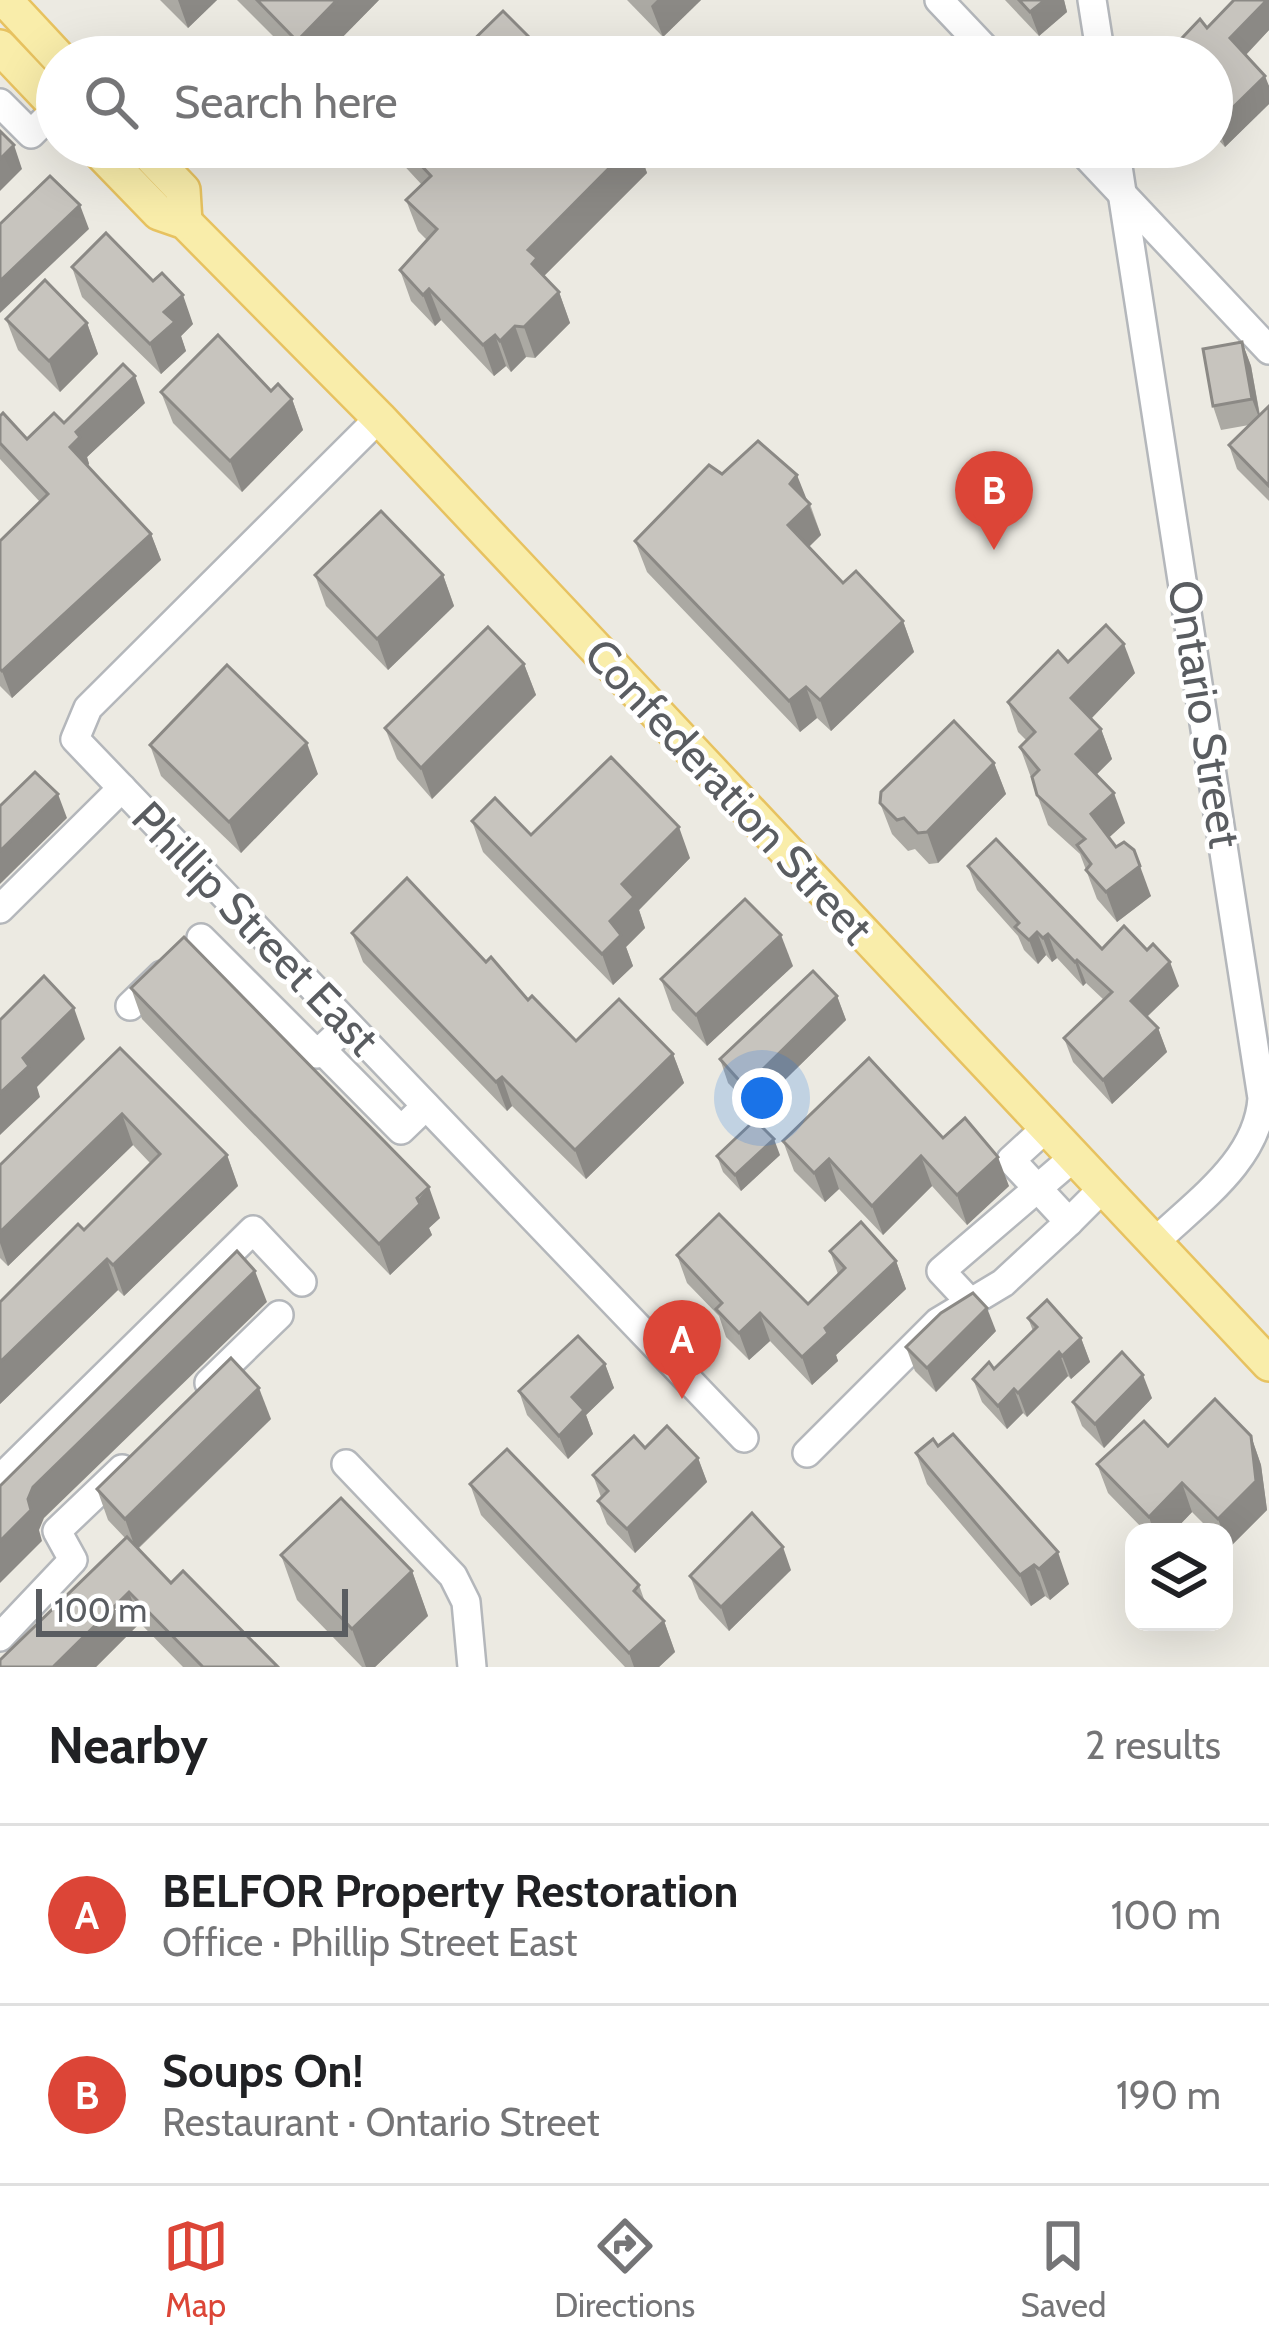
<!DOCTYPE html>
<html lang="en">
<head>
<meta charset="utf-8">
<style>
  body { margin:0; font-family:Cabin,sans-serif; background:#f2f2f2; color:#202124 }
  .controls { position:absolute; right:36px; bottom:36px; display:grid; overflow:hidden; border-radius:24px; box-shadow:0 12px 48px #0002 }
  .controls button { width:108px; height:108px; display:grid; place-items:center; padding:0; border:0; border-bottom:3px solid #e0e0e0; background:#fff; color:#202124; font:60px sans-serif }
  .scale { position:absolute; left:36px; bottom:30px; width:312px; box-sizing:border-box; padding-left:12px; border:6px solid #5a5d61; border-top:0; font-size:33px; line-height:42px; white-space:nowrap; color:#5a5d61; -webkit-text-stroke:9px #fff; paint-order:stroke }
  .you { position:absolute; left:762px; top:1098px; width:42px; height:42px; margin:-30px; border:9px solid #fff; border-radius:50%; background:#1a73e8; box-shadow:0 0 0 18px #1a73e833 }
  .badge { display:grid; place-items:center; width:78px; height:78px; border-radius:50%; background:#dc4537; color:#fff; font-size:39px; font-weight:700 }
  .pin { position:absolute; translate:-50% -99px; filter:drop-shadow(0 3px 6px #0008) }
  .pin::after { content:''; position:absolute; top:63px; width:42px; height:36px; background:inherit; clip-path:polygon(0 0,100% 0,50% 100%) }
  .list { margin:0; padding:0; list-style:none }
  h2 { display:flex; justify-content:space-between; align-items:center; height:156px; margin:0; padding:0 48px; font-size:51px }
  h2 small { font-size:39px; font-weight:400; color:#757577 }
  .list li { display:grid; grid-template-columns:78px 1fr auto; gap:36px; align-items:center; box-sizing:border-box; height:180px; padding:0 48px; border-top:3px solid #e0e0e0 }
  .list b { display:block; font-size:45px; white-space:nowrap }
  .list p { margin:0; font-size:39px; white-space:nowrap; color:#757577 }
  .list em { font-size:39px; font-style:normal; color:#757577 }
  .icon { flex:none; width:66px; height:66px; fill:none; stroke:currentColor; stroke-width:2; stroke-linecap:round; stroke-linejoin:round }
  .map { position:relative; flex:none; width:1269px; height:1667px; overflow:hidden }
  .search { position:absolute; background:#fff; box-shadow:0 12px 48px #0002; left:36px; right:36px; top:36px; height:132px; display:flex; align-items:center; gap:30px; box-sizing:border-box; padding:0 42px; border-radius:66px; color:#757577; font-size:45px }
  .sheet { height:516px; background:#fff }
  nav { display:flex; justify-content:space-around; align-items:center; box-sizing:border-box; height:168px; border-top:3px solid #e0e0e0; background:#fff; font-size:33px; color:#757577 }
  nav a { display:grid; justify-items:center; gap:6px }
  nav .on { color:#dc4537 }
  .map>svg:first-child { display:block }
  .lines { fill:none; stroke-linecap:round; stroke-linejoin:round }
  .minor-casing { stroke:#b4b7bb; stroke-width:32 }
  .major-casing { stroke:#e7c260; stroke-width:38 }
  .minor { stroke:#fff; stroke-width:27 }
  .major { stroke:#f9edaa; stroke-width:33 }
  .wall { fill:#aba9a3 }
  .shaded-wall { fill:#8b8985 }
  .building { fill:#c7c4be; stroke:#8b8985; stroke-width:3 }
  .labels { text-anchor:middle; stroke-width:9; stroke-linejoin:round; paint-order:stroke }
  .street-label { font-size:45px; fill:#5a5d61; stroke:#fff }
</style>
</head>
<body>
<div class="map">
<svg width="1269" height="1667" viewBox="0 0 1269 1667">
  <rect width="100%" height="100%" fill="#eceae2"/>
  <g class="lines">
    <defs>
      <g id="minor">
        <path d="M939,0L993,57"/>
        <path d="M1092,0L1101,57"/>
        <path d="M0,103L31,134L57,108"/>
        <path d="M1078,147L1269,350"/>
        <path d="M1115,147L1262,1098C1258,1161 1196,1202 1154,1243"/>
        <path d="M379,418L88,708L75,739L744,1438"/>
        <path d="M0,909L122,788"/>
        <path d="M201,938L317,1054L348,1025"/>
        <path d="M130,1006L162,975"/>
        <path d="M322,1050L401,1130L426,1106"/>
        <path d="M1046,1128L1011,1160L1069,1222L1102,1189"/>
        <path d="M969,1301L941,1271L1074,1157"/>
        <path d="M209,1383L279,1315"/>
        <path d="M807,1453L938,1322L1003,1283L1069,1222"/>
        <path d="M346,1464L453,1576L466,1602L472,1667"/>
        <path d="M0,1479L253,1230L302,1282"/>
        <path d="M0,1637L73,1560L57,1531L122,1469"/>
      </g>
      <g id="major">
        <path d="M5,0L58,57"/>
        <path d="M0,47L57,107"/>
        <path d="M95,147L159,213L185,222L379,418L1269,1364"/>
        <path d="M142,147L183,190L185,222"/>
      </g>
    </defs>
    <use href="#minor" class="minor-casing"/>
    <use href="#major" class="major-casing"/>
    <use href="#minor" class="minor"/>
    <use href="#major" class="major"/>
  </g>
  <g class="wall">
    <path d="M160,0H217L188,28Z"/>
    <path d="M237,0H379L323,57H294Z"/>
    <path d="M627,0H701L663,37Z"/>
    <path d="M1005,0H1064L1067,12L1039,36Z"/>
    <path d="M1269,0V30L1246,55L1269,86V104L1225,147L1212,133V57L1207,28Z"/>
    <path d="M393,147H638L647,173L544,276L559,292L570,323L535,358L526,357L511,372L506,366L494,376L441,320L435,326L411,301L400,270L427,240L418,231L406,200L422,185L397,158Z"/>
    <path d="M72,267L153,281L193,324L181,336L186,351L161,374L82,297Z"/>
    <path d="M6,319L87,323L98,354L60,392L18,350Z"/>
    <path d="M1242,342L1251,366L1260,415L1269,406V501L1237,469L1229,445L1249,425L1221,430L1213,406Z"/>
    <path d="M271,391L292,399L303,430L242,492L173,423L161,392Z"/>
    <path d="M145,403L87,457L89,464L87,466L151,534L161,560L12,698L0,686V541L40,502L0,459V416L27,439L64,423Z"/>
    <path d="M722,474L806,500L810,504L821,535L809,547L843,583L903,621L914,652L831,731L817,718L800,732L647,572L635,541Z"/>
    <path d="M315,575H443L454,606L388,670L326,606Z"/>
    <path d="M1068,662L1135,673L1091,719L1101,729L1112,759L1096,775L1125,823L1109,837L1151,896L1117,922L1097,899L1080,854L1048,825L1020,747L1026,740L1018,732L1008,702Z"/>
    <path d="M524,664L536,695L432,799L397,759L385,728Z"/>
    <path d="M150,745L318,774L241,853L161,776Z"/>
    <path d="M994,763L1006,794L938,863L929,864L915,849L908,851L892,834L880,803Z"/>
    <path d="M472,821L531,835L690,858L639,910L645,928L626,947L633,966L613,985L483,852Z"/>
    <path d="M968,866L1102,949L1179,986L1147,1017L1158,1028L1167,1052L1112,1104L1073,1062L1064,1038L1104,1000L1086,983L1083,986L1057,958L1052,962L1046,955L1038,964L1024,950L1018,936L977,890Z"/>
    <path d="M352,933L486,962L576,1041L673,1054L684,1083L586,1179L512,1106L507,1111L363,962Z"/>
    <path d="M793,966L707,1046L672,1010L661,979Z"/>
    <path d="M131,988L440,1218L429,1228L432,1235L390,1275L142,1019Z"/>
    <path d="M837,996L846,1020L754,1110L728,1083L720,1059Z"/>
    <path d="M120,1048L227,1155L238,1186L124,1296L118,1290L0,1404V1302L84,1230L150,1163L133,1145L8,1266L0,1258V1165Z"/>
    <path d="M943,1138L1009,1186L967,1225L932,1186L883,1235L839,1189L825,1202L794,1171L783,1141Z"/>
    <path d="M780,1155L741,1191L723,1172L717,1156Z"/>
    <path d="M830,1251L896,1261L906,1289L836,1355L838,1361L812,1385L770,1341L749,1360L726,1337L719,1316L687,1283L677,1255L808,1304L838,1274Z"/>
    <path d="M1028,1318L1081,1338L1090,1362L1071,1379L1068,1376L1027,1417L1023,1413L1007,1429L982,1402L973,1379L994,1369L1033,1331Z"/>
    <path d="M996,1331L936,1392L915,1371L906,1347Z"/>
    <path d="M605,1364L614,1388L586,1415L593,1434L568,1459L527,1415L519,1391Z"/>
    <path d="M1152,1398L1104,1448L1082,1426L1073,1402Z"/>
    <path d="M271,1419L138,1549L171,1583L278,1667H183L140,1623L96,1667H0L126,1539L108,1520L97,1489Z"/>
    <path d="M1251,1436L1261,1465L1267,1510L1229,1548L1224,1543V1532H1212L1192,1512L1173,1532H1146L1108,1493L1097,1464L1168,1446Z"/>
    <path d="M645,1448L698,1458L707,1482L635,1553L607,1524L598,1501L601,1497L593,1475Z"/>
    <path d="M916,1453L1069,1584L1050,1600L1045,1596L1031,1606L927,1484Z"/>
    <path d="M470,1484L639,1585L645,1602L664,1621L675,1652L659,1667H625L481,1515Z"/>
    <path d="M281,1555L412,1571L428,1616L375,1667H362L297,1600Z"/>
    <path d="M791,1570L729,1631L699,1599L690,1576Z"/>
  </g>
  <g class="shaded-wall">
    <path d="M178,0H217L188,28Z"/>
    <path d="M337,0H379L323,57H303L297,41Z"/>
    <path d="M657,0H701L663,37L651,6Z"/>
    <path d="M1045,0H1064L1067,12L1039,36L1030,12Z"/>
    <path d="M1267,0H1269V30L1239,62L1230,38Z"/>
    <path d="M1265,76L1269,86V104L1225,147L1217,123Z"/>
    <path d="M14,145L22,169L0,191V159Z"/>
    <path d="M630,147H638L647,173L544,276L543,295L528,250Z"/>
    <path d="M80,205L89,229L0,313V281Z"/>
    <path d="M429,289L441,320L435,326L423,295Z"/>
    <path d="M559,292L570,323L535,358L524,327Z"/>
    <path d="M183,295L193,324L181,336L186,351L161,374L150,344L164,312Z"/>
    <path d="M87,323L98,354L60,392L49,361Z"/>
    <path d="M515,326L526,357L511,372L500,341Z"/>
    <path d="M495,335L506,366L494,376L483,345Z"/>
    <path d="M1242,342L1251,366L1261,423L1252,399Z"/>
    <path d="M135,376L145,403L87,457L89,464L80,474L70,447L76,432Z"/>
    <path d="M292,399L303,430L242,492L230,461Z"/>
    <path d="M797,475L821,535L799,556L788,525L790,484Z"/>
    <path d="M151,534L161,560L12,698L2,671Z"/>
    <path d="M443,575L454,606L388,670L377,639Z"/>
    <path d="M903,621L914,652L831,731L820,700Z"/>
    <path d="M1124,644L1135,673L1082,728L1071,698Z"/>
    <path d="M524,664L536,695L432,799L421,768Z"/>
    <path d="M806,687L817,718L800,732L789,701Z"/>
    <path d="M1101,729L1112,759L1087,784L1076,754Z"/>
    <path d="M307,743L318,774L241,853L229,822Z"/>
    <path d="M994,763L1006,794L938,863L927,832Z"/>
    <path d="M1114,793L1125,823L1102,844L1091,814Z"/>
    <path d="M58,794L67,818L0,884V851Z"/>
    <path d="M679,827L690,858L639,910L645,928L626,947L633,966L613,985L602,954L610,921L622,884Z"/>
    <path d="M1140,866L1151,896L1117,922L1106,892Z"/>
    <path d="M1037,932L1046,955L1038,964L1029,940Z"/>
    <path d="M1048,934L1057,958L1052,962L1043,938Z"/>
    <path d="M781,935L793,966L707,1046L696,1015Z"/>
    <path d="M1077,960L1086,983L1083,986L1075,962Z"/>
    <path d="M1170,962L1179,986L1139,1024L1131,1001Z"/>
    <path d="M837,996L846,1020L754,1110L745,1087Z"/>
    <path d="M74,1008L85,1039L37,1087L40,1097L0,1135V1093L23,1058Z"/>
    <path d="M1158,1028L1167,1052L1112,1104L1103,1080Z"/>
    <path d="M673,1054L684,1083L586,1179L575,1150Z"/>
    <path d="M502,1077L512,1106L507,1111L496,1082Z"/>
    <path d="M122,1114L133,1145L8,1266L0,1243V1232Z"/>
    <path d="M774,1139L780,1155L741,1191L735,1175Z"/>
    <path d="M227,1155L238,1186L124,1296L113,1265Z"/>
    <path d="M921,1156L932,1186L883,1235L872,1206Z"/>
    <path d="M998,1157L1009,1186L967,1225L957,1195Z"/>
    <path d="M829,1159L839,1189L825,1202L814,1173Z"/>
    <path d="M429,1187L440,1218L429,1228L432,1235L390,1275L379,1244Z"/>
    <path d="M107,1259L118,1290L0,1404V1362Z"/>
    <path d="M896,1261L906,1289L836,1355L838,1361L812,1385L802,1357L825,1328Z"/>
    <path d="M255,1271L267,1302L44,1518L39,1530L42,1541L0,1583V1541L28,1499L33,1487Z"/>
    <path d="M987,1308L996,1331L936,1392L927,1368Z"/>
    <path d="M760,1313L770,1341L749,1360L739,1333Z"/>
    <path d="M1081,1338L1090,1362L1071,1379L1062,1356Z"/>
    <path d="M1059,1352L1068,1376L1027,1417L1018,1393Z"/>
    <path d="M605,1364L614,1388L586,1415L593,1434L568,1459L559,1436L572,1397Z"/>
    <path d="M1143,1375L1152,1398L1104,1448L1095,1424Z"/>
    <path d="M259,1388L271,1419L136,1550L125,1519Z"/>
    <path d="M1014,1389L1023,1413L1007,1429L998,1406Z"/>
    <path d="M1251,1436L1261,1465L1267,1510L1229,1548L1218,1519Z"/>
    <path d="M698,1458L707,1482L635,1553L627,1529Z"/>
    <path d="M1182,1483L1192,1512L1173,1532H1154L1149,1517Z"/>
    <path d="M783,1547L791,1570L729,1631L721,1607Z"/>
    <path d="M1058,1552L1069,1584L1050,1600L1039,1569Z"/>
    <path d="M1034,1565L1045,1596L1031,1606L1020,1575Z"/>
    <path d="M412,1571L428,1616L375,1667H366L352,1629Z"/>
    <path d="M129,1592L140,1623L96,1667H53Z"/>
    <path d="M664,1621L675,1652L659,1667H634L629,1653Z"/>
  </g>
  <g class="building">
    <path d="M257,0H337L297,41Z"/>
    <path d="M1019,0H1045L1030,12Z"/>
    <path d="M1234,0H1267L1230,38L1265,76L1217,123L1212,118V57H1164L1200,19L1207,28Z"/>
    <path d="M503,11L549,57H456Z"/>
    <path d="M0,131L14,145L0,159Z"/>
    <path d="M404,147H630L528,250L537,258L532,264L559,292L524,327L515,326L500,341L495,335L483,345L429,289L423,295L400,270L437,229L406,200L431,176Z"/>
    <path d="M50,176L80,205L0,281V224Z"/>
    <path d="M106,233L153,281L162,273L183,295L164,312L175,322L150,344L72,267Z"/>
    <path d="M45,280L87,323L49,361L6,319Z"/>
    <path d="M218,335L271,391L278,384L292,399L230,461L161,392Z"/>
    <path d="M1242,342L1252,399L1213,406L1203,349Z"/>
    <path d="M123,364L135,376L76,432L80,437L70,447L151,534L2,671L0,669V541L48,494L0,443V416L3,413L27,439L54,413L64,423Z"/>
    <path d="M1269,406V486L1229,445Z"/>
    <path d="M758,441L797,475L790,484L810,504L788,525L843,583L856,571L903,621L820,700L806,687L789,701L635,541L709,465L722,474Z"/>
    <path d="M381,511L443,575L377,639L315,575Z"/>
    <path d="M1106,625L1124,644L1071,698L1101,729L1076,754L1114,793L1091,814L1116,847L1124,842L1134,850L1140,866L1106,892L1086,870L1091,864L1077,845L1085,839L1037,795L1032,777L1039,770L1020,747L1035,732L1008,702L1058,651L1068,662Z"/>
    <path d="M488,627L524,664L421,768L385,728Z"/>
    <path d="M227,665L307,743L229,822L150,745Z"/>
    <path d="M954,721L994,763L927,832L918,833L904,818L897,820L880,803L881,792Z"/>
    <path d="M611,757L679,827L622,884L634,897L610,921L621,935L602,954L472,821L495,798L531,835Z"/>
    <path d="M35,772L58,794L0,851V806Z"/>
    <path d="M996,839L1102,949L1124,926L1147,950L1153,944L1170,962L1131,1001L1158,1028L1103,1080L1064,1038L1112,992L1077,960L1075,962L1048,934L1043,938L1037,932L1029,940L1015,927L1019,923L968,866Z"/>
    <path d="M407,878L486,962L491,957L528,1000L532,996L576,1041L619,999L673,1054L575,1150L502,1077L496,1082L352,933Z"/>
    <path d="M745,899L781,935L696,1015L661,979Z"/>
    <path d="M184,937L429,1187L417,1198L420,1204L379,1244L131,988Z"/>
    <path d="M813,971L837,996L745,1087L720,1059Z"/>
    <path d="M44,976L74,1008L23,1058L29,1066L0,1093V1020Z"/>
    <path d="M120,1048L227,1155L113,1265L107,1259L0,1362V1302L78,1224L84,1230L160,1154L122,1114L0,1232V1165Z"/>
    <path d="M869,1058L943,1138L965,1118L998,1157L957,1195L921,1156L872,1206L829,1159L814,1173L783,1141Z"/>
    <path d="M755,1120L774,1139L735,1175L717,1156Z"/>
    <path d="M719,1214L808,1304L845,1268L830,1251L861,1222L896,1261L825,1328L828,1333L802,1357L760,1313L739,1333L716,1309L722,1303L677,1255Z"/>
    <path d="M237,1251L255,1271L33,1487L28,1499L31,1510L0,1541V1486Z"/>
    <path d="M973,1293L987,1308L927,1368L906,1347L941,1313Z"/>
    <path d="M1047,1300L1081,1338L1062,1356L1059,1352L1018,1393L1014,1389L998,1406L973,1379L989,1362L994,1369L1037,1327L1028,1318Z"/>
    <path d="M578,1336L605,1364L572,1397L584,1410L559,1436L519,1391Z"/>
    <path d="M1122,1352L1143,1375L1095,1424L1073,1402Z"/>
    <path d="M231,1358L259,1388L125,1519L97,1489Z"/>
    <path d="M1215,1399L1251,1436L1256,1481L1218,1519L1182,1483L1149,1517L1097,1464L1144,1421L1168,1446Z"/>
    <path d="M667,1426L698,1458L627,1529L598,1501L608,1491L593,1475L634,1436L645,1448Z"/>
    <path d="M953,1434L1058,1552L1039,1569L1034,1565L1020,1575L916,1453L933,1439L938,1446Z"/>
    <path d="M507,1449L639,1585L634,1591L664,1621L629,1653L470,1484Z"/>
    <path d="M341,1498L412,1571L352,1629L281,1555Z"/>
    <path d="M752,1513L783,1547L721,1607L690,1576Z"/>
    <path d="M127,1537L171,1583L183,1571L278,1667H203L129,1592L53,1667H0V1660Z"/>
  </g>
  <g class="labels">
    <g class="street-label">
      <text transform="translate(1205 714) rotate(81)" y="16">Ontario Street</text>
      <text transform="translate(729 791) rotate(47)" y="16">Confederation Street</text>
      <text transform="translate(256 928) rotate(46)" y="16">Phillip Street East</text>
    </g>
  </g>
</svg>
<div class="controls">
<button><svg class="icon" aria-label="layers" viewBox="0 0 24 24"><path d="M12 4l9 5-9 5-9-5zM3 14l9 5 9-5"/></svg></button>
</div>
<div class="scale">100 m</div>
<div class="you"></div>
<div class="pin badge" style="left:682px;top:1399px">A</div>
<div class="pin badge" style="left:994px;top:550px">B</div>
<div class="search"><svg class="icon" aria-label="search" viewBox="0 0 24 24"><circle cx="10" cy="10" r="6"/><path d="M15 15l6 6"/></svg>Search here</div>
</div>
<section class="sheet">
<h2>Nearby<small>2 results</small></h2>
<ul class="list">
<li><span class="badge">A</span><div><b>BELFOR Property Restoration</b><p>Office · Phillip Street East</p></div><em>100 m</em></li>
<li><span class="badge">B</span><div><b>Soups On!</b><p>Restaurant · Ontario Street</p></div><em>190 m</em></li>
</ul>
</section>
<nav>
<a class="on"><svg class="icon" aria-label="map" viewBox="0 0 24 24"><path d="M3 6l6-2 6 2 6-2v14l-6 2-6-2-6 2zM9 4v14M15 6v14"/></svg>Map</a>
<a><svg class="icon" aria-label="directions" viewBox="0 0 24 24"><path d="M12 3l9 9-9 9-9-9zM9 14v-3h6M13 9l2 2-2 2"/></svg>Directions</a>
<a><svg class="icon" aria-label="saved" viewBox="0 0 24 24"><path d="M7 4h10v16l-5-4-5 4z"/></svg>Saved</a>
</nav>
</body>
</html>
